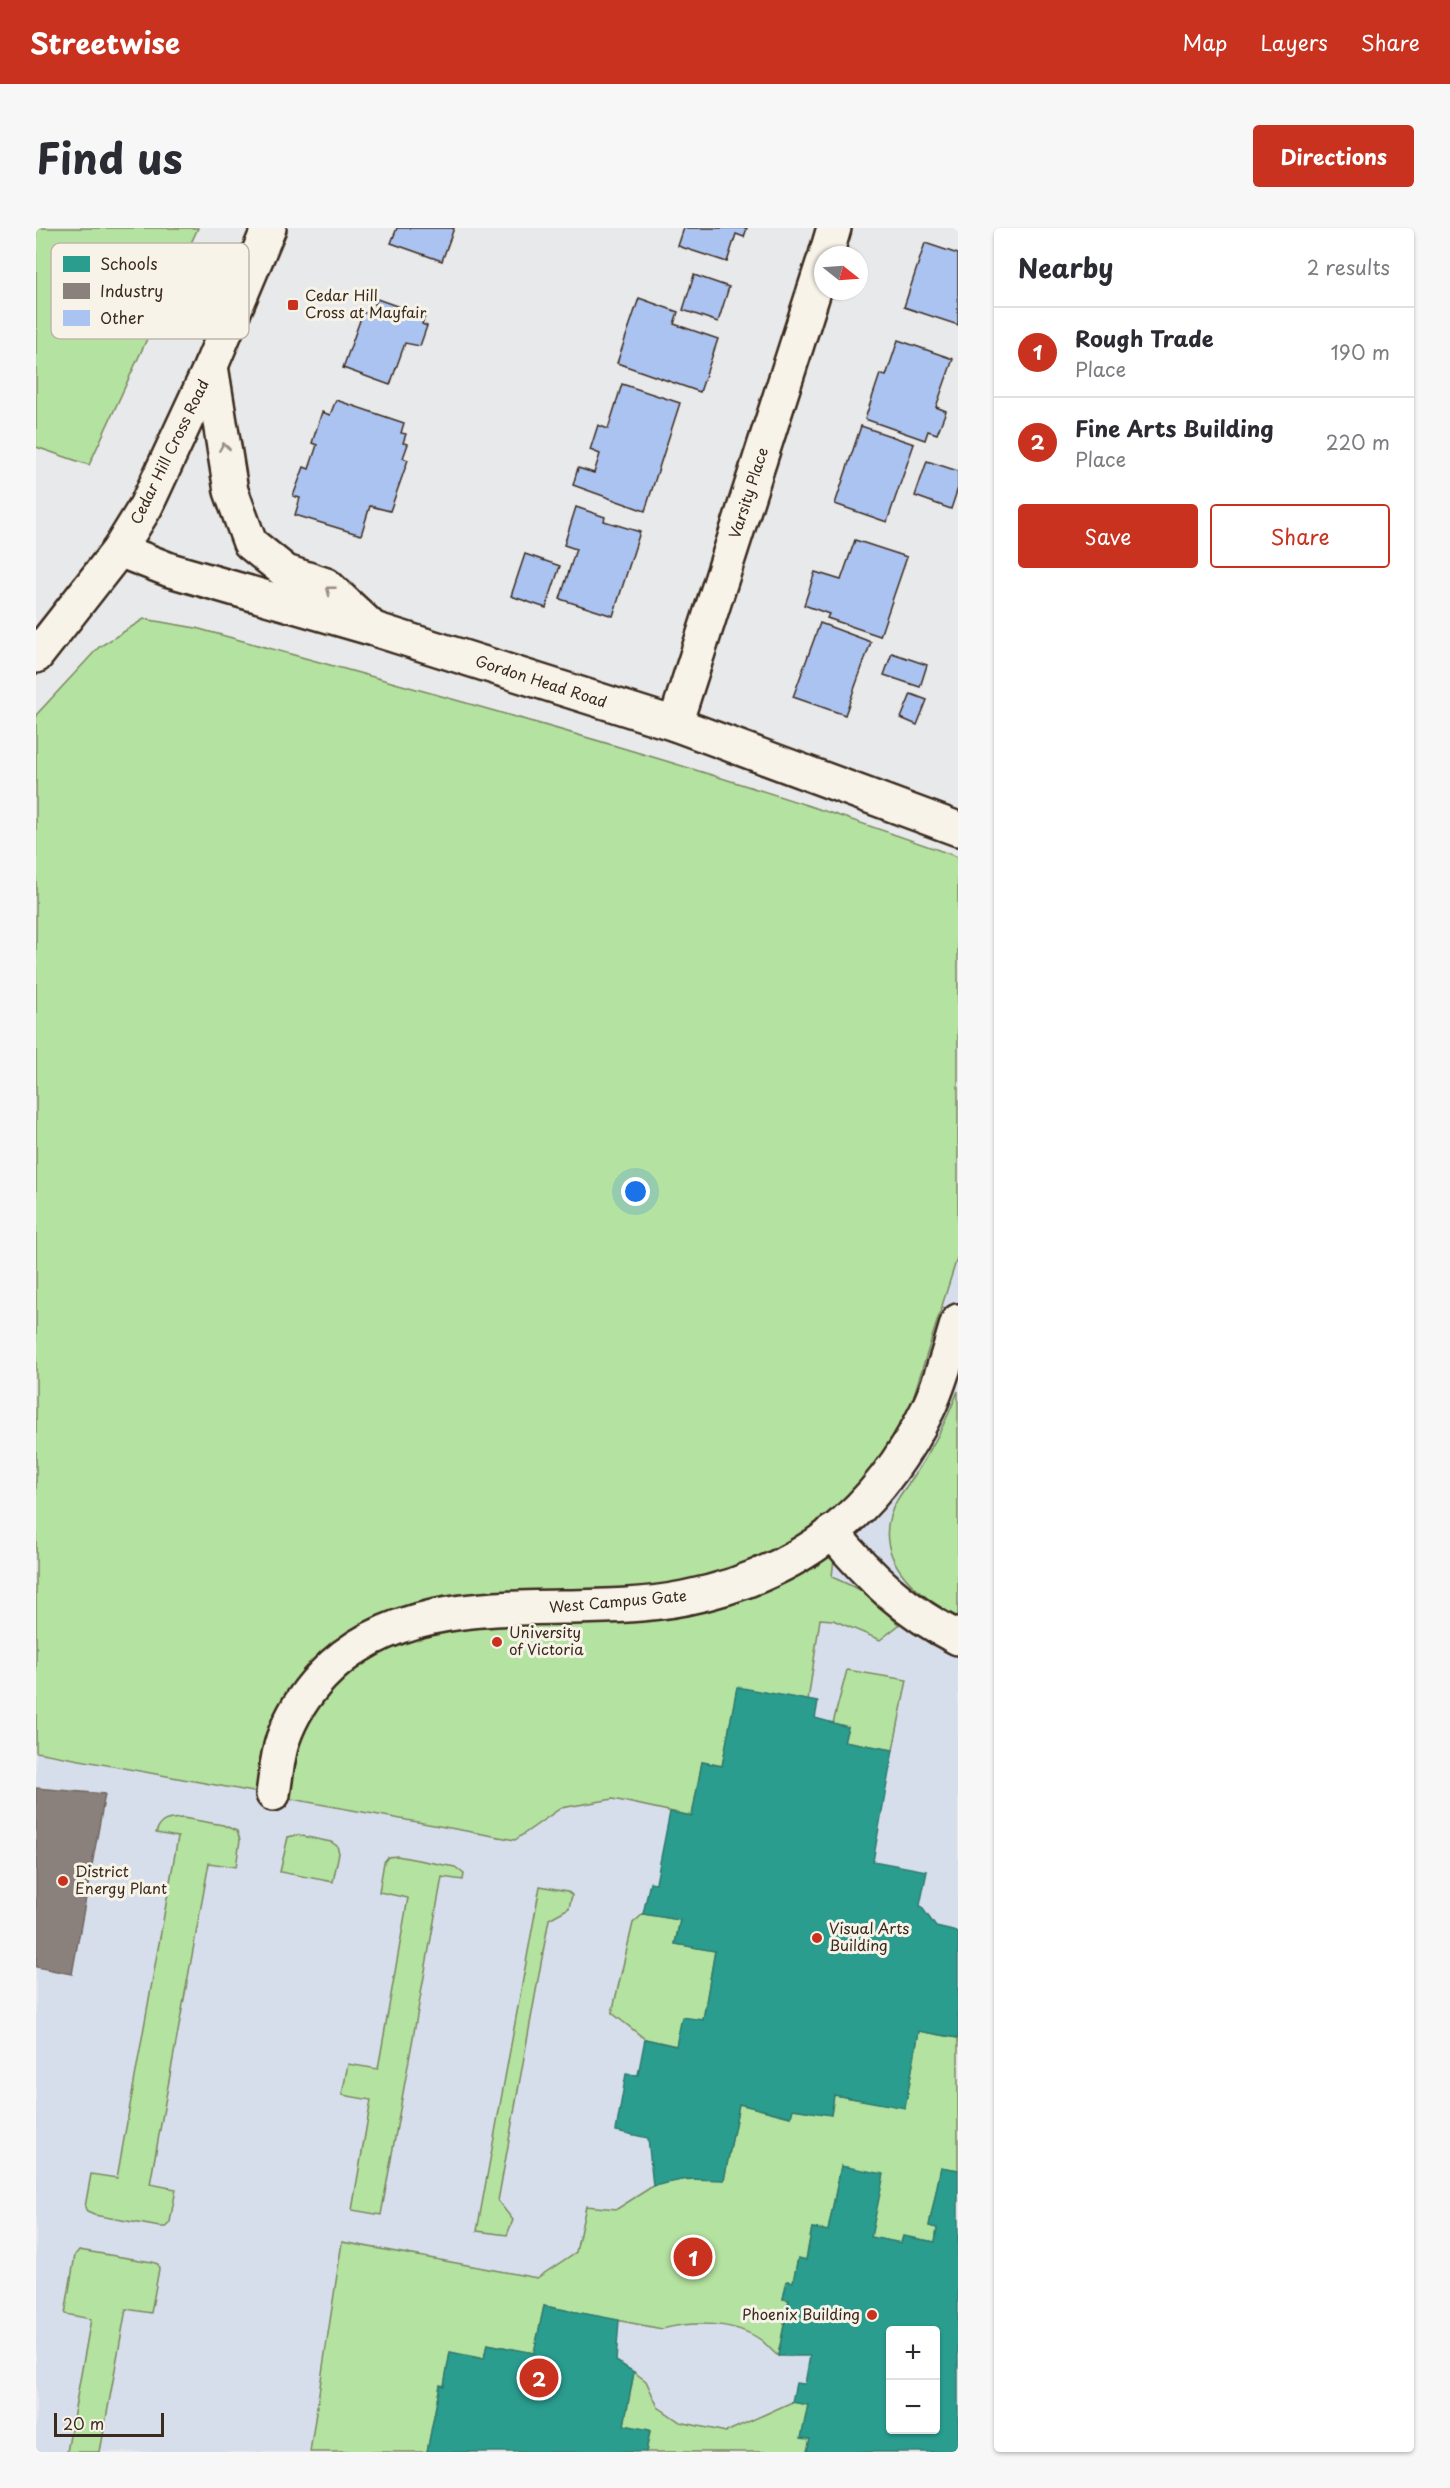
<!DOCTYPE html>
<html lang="en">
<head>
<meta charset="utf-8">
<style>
  body { margin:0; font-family:"Playpen Sans",sans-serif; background:#f7f7f7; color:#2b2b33 }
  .controls { position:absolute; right:18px; bottom:18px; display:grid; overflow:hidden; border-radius:6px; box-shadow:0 2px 4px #0004 }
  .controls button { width:54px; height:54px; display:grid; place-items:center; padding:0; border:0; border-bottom:2px solid #e1e1e2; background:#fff; color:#2b2b33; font:30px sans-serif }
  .compass { position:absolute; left:778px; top:18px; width:54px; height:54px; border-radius:50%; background:#fff; box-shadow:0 2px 4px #0004; rotate:107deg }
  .scale { position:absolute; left:18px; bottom:15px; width:110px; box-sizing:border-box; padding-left:6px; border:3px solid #3b2a1e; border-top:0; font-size:16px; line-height:21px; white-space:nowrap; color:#3b2a1e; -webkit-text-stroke:4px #f7f3e8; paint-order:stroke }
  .you { position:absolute; left:600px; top:964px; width:21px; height:21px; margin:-15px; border:4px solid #fff; border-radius:50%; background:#1a73e8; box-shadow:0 0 0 9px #1a73e833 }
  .badge { display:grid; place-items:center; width:39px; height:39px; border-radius:50%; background:#c8321e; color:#fff; font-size:20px; font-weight:700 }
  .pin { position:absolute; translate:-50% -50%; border:3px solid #fff; box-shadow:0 2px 6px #0006 }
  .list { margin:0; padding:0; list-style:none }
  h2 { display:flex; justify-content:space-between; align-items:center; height:78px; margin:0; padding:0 24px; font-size:26px }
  h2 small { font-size:20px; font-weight:400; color:#7c7c81 }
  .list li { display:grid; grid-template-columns:39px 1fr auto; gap:18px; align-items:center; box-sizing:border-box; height:90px; padding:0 24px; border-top:2px solid #e1e1e2 }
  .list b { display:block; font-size:22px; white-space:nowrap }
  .list p { margin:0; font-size:20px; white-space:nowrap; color:#7c7c81 }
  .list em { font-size:20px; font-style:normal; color:#7c7c81 }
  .actions { display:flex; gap:12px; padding:18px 24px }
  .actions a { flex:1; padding:14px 0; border:2px solid #c8321e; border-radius:6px; text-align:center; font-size:21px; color:#c8321e }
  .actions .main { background:#c8321e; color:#fff }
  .map { position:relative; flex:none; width:922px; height:2224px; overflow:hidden; border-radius:6px }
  header { display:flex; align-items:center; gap:36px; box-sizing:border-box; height:84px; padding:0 30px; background:#c8321e; color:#fff }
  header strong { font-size:28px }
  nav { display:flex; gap:33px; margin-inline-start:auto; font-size:21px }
  .intro { display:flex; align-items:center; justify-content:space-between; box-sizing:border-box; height:144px; padding:0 36px }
  h1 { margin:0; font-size:42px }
  .button { padding:15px 27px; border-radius:6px; background:#c8321e; color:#fff; font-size:21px; font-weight:700 }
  main { display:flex; gap:36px; padding:0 36px }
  aside { flex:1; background:#fff; border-radius:6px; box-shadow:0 2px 4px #0004 }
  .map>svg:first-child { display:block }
  .built { fill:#d6deec; fill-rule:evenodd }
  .green { fill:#b4e2a0; stroke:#78865f; stroke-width:1.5 }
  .schools { fill:#2a9d8f; stroke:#2f7a6d; stroke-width:1.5; fill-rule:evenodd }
  .industry { fill:#8a817c; stroke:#726760; stroke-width:1.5 }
  .building { fill:#abc3f1; stroke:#3b2a1e; stroke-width:1.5 }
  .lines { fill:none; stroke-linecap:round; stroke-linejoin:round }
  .street-casing { stroke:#3b2a1e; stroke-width:38 }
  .secondary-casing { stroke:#3b2a1e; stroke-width:38 }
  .street { stroke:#f7f3e8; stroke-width:33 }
  .secondary { stroke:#f7f3e8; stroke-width:33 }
  .oneway { stroke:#998e83 }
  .poi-dot { fill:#c8321e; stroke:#f7f3e8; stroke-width:2 }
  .labels { text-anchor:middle; stroke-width:6; stroke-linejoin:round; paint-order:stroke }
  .poi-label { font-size:15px; fill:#3b2a1e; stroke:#f7f3e8; text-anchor:start }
  .street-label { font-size:15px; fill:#3b2a1e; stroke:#f7f3e8 }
  .key { fill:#f7f3e8; stroke:#bfb7ab; stroke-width:1.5 }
  .key-label { font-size:16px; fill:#3b2a1e }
</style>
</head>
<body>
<header>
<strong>Streetwise</strong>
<nav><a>Map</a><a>Layers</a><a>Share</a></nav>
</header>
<div class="intro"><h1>Find us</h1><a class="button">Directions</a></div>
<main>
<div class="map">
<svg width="922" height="2224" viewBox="0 0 922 2224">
  <rect width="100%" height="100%" fill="#e8e9ea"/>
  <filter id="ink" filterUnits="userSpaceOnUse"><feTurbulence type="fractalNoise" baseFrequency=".0167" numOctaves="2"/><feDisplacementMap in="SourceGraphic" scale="12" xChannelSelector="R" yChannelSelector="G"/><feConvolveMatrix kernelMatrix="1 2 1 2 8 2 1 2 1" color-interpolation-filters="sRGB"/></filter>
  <g filter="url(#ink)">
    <path class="built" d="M0,648L922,726V2224H0ZM854,2102H900V2202H854Z"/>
    <g class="green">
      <path d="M0,0H162L53,237L0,219Z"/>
      <path d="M108,391L160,400C416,471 673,539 922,629V1027L871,1189L834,1248L803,1282L796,1349L829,1364L863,1397L844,1412L797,1392L784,1391L772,1473L701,1460L686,1538L666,1534L656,1588L577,1571L525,1580L479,1612L0,1524V487L63,419Z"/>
      <path d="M922,1163V1389C885,1370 840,1335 854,1288C859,1271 871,1259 880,1245C897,1219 911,1192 922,1163Z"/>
      <path d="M811,1442L871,1452L857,1522L808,1513L812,1499L797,1495Z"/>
      <path d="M147,1590L187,1597L201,1603L204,1612L200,1639L173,1635L114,1956L140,1961L134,1994L130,1999H124L58,1987L51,1984L49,1979L55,1946L81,1950L142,1609L120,1605C124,1590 134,1591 147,1590Z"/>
      <path d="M261,1607L295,1614L301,1618L303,1625L297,1654L244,1644L252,1609Z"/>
      <path d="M361,1628L419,1639L428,1646L427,1652L406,1649L345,1987L316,1982L335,1872L306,1867L312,1836L342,1841L372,1670L343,1664L348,1634L352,1629Z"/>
      <path d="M504,1658L531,1663L536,1667L533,1680L513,1691L462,1973L477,1992L471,2007L441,2003Z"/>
      <path d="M607,1686L644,1692L639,1716L679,1723L667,1792L640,1818L609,1811L576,1785L597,1695Z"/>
      <path d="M883,1803L922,1810V1942L905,1939L893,1998L901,2000L899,2014L867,2008L865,2015L835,2009L805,1938L792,2003L776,2000L770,2032L762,2030L757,2054L751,2053L747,2071L753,2072L742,2128C736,2123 731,2117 725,2112C698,2093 655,2093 626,2101L508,2078L498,2125L451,2116L448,2131L414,2125L408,2158H404L391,2224H274L306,2014L501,2050L540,2024L550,1978L581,1981L617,1958L634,1953L672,1950L688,1952L703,1876L754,1889L757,1881L795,1887L798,1867L869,1879Z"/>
      <path d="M43,2022L116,2034L122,2036L123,2041L115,2085L90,2081L64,2224H31L55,2091L29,2086L39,2027Z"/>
      <path d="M598,2144L610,2153L622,2179L644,2194L690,2204L756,2174L772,2177L766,2210L774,2211L771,2224H610L614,2203L588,2197Z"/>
    </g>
    <g class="schools">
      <path d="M701,1459L782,1474L779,1490L812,1499L808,1513L857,1522L837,1633L891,1643L884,1677L900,1699L922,1704V1810L883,1803L869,1880L798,1867L795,1887L757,1881L755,1889L703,1876L688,1952L650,1951L617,1958L612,1910L580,1903L590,1846L602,1847L609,1811L640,1818L646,1789L667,1792L679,1723L639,1716L644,1692L607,1686L614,1654L620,1655L634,1584L656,1588L666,1534L686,1538Z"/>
      <path d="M805,1938L848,1946L835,2009L865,2015L867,2008L899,2014L901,2000L893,1998L905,1939L922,1942V2224H771L774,2211L765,2210L772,2177L756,2174L760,2155L769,2156L774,2128H742L753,2072L747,2071L751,2053L757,2054L762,2030L770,2032L776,2000L792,2003ZM854,2102H900V2202H854Z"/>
      <path d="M508,2078L583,2092L580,2133L598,2144L588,2197L614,2202L610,2224H391L404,2157L408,2158L414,2124L448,2131L451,2116L498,2125Z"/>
    </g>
    <path class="industry" d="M0,1560L69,1566L36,1746L0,1739Z"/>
    <g class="building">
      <path d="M361,0H418L406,33L355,15Z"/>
      <path d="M648,0H711L708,9L700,6L691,34L642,18Z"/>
      <path d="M889,15L922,26V97L868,79Z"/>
      <path d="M658,47L693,59L682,94L647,82Z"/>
      <path d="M603,70L642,84L638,96L682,111L664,164L581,135Z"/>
      <path d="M341,71L389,88L386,96L391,98L384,118L369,115L354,157L307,140L327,84L335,87Z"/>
      <path d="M862,112L917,131L900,179L910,183L901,206L892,203L889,212L829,191L844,146L850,148Z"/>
      <path d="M586,156L644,175L609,283L537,257L542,240L558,245L564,226L554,222L562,197L572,201Z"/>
      <path d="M300,172L368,195L365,205L370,206L367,215L372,216L367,230L372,232L354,283L334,278L325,307L259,287L264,270L257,268L268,239L273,241L281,217L276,215L286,184L294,187Z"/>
      <path d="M825,198L878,216L851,294L799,276Z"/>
      <path d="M891,233L922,243V260L915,281L879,268Z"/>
      <path d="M540,279L569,289L568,293L604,304L577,388L524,371L540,321L528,317Z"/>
      <path d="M819,312L871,329L844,408L791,390L793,386L768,377L779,344L805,352Z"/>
      <path d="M489,326L524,338L510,380L475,368Z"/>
      <path d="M784,395L835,414L809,487L757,469Z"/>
      <path d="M856,425L891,437L884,459L848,447Z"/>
      <path d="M875,466L891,472L881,497L865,490Z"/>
    </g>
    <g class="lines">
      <defs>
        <g id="street">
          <path d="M790,27L798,0"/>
          <path d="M639,496L787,35"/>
          <path d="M796,1304C833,1349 870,1384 922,1410"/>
          <path d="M237,1566C240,1548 241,1529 247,1511C255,1488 269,1466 286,1448C378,1350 529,1394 648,1370C701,1360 753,1338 796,1305C837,1272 869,1228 892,1181C905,1154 913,1122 922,1093"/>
        </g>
        <g id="secondary">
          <path d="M175,138L195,263L214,315L250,344L290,357L333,397"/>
          <path d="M83,322L134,342L338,401L639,496L922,601"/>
          <path d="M0,428L83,322L110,278L175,138L233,0"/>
        </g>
      </defs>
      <use href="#street" class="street-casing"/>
      <use href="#secondary" class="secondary-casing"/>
      <use href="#street" class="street"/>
      <use href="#secondary" class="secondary"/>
    </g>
    <defs><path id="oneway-chevron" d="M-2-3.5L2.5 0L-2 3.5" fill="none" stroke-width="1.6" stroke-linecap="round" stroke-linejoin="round" transform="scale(1.5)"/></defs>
    <g class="oneway">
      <use href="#oneway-chevron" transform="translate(188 219) rotate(-99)"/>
      <use href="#oneway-chevron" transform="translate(294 362) rotate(-142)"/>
    </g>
  </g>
  <g class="poi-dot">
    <rect x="251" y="71" width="12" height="12" rx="3"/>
    <circle cx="461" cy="1414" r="6"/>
    <circle cx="27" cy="1653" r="6"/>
    <circle cx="781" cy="1710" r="6"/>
    <circle cx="836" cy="2087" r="6"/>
  </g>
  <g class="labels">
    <g class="poi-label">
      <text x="269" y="73">Cedar Hill<tspan x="269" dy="17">Cross at Mayfair</tspan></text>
      <text x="473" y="1410">University<tspan x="473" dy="17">of Victoria</tspan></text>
      <text x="39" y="1649">District<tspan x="39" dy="17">Energy Plant</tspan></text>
      <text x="793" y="1706">Visual Arts<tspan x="793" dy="17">Building</tspan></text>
      <text x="824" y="2092" text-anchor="end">Phoenix Building</text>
    </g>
    <g class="street-label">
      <text transform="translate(134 224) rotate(-64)" y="5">Cedar Hill Cross Road</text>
      <text transform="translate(713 265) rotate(-72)" y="5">Varsity Place</text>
      <text transform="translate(505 454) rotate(18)" y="5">Gordon Head Road</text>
      <text transform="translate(582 1374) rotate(-5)" y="5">West Campus Gate</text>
    </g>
  </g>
  <rect x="15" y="15" width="198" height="96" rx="9" class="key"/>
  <rect x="27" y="28" width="27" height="16" fill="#2a9d8f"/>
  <rect x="27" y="55" width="27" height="16" fill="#8a817c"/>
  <rect x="27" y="82" width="27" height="16" fill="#abc3f1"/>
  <g class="key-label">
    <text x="64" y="42">Schools</text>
    <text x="64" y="69">Industry</text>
    <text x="64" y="96">Other</text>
  </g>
</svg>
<div class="controls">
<button>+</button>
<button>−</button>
</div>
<svg class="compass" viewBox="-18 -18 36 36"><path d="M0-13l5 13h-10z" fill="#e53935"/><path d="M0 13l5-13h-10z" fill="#7c7c81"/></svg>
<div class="scale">20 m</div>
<div class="you"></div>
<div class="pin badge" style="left:657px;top:2029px">1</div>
<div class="pin badge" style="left:503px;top:2150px">2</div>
</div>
<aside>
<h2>Nearby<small>2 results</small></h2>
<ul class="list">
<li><span class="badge">1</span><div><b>Rough Trade</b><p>Place</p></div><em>190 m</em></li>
<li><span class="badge">2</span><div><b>Fine Arts Building</b><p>Place</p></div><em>220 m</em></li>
</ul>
<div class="actions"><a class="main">Save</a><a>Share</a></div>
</aside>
</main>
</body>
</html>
